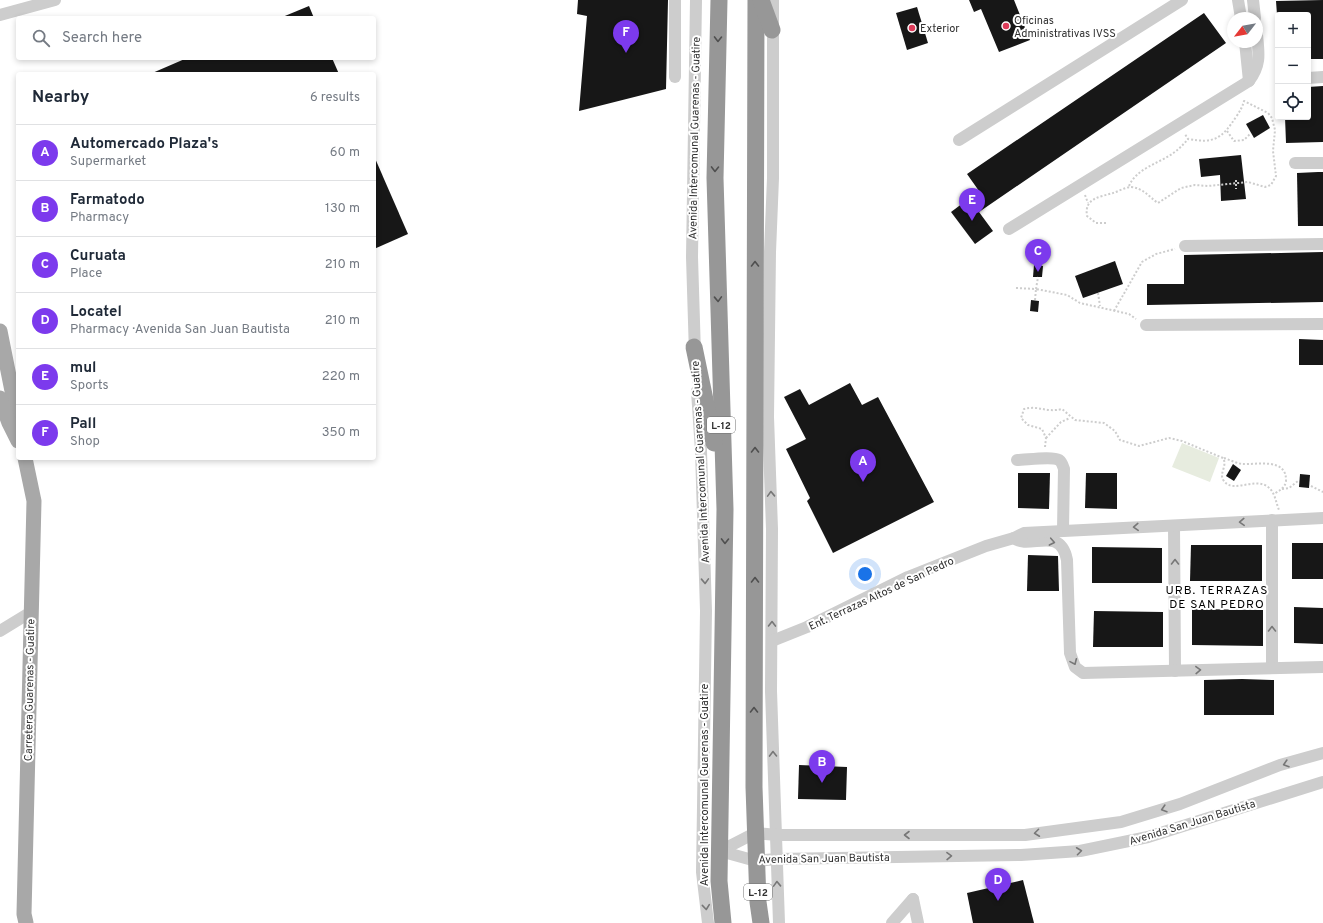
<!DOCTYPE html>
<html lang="en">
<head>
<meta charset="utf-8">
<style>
  body { margin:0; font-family:Overpass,sans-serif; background:#f2f2f3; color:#1f2937 }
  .controls { position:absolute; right:12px; top:12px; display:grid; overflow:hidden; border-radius:4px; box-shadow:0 2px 6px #0003 }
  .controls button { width:36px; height:36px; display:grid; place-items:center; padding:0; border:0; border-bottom:1px solid #e0e1e3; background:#fff; color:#1f2937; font:20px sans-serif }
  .compass { position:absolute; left:1227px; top:12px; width:36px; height:36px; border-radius:50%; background:#fff; box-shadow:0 2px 6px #0003; rotate:239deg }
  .you { position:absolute; left:865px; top:574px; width:14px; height:14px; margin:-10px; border:3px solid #fff; border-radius:50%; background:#1a73e8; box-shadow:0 0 0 6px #1a73e833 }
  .badge { display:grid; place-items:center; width:26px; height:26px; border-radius:50%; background:#7c3aed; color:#fff; font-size:13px; font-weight:700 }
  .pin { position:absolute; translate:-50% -33px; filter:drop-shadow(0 1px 2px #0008) }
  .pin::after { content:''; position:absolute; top:21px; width:14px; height:12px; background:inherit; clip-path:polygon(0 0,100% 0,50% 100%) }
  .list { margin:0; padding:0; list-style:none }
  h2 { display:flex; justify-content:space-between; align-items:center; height:52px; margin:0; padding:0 16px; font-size:17px }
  h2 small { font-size:13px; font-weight:400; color:#747a83 }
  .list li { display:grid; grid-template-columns:26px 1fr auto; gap:12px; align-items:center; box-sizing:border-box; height:56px; padding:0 16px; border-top:1px solid #e0e1e3 }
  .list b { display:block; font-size:15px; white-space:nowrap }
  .list p { margin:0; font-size:13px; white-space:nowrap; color:#747a83 }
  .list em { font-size:13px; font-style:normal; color:#747a83 }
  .icon { flex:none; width:22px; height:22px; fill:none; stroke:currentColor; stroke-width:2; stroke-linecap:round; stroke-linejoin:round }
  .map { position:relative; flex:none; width:1323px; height:923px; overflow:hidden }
  .search { position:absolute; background:#fff; box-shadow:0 2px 6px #0003; left:16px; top:16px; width:360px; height:44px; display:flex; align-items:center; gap:10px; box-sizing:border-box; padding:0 14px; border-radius:4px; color:#747a83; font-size:15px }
  .panel { position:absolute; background:#fff; box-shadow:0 2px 6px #0003; left:16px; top:72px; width:360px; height:388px; border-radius:4px }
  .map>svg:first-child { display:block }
  .green { fill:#e7ecdf }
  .building { fill:#171717 }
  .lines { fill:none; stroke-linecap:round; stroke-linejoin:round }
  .path { stroke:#cdcdcd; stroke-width:2; stroke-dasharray:2 2; stroke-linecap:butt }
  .minor { stroke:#cdcdcd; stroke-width:12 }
  .major { stroke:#a8a8a8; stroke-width:15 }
  .highway { stroke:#979797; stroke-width:17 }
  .oneway { stroke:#4f4f4f }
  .oneway2 { stroke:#777 }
  .poi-dot { fill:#de3b59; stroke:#fff; stroke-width:1.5 }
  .labels { text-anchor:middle; stroke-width:4; stroke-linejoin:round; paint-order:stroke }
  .shield { fill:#fff; stroke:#6e6e6e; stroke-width:1 }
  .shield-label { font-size:10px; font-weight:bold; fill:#303030 }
  .poi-label { font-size:11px; fill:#303030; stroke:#fff; text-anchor:start }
  .street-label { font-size:11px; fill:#303030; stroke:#fff }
  .neighbourhood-label { font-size:12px; letter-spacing:1px; fill:#000; stroke:#fff }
</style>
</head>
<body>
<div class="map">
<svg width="1323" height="923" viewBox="0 0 1323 923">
  <rect width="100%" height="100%" fill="#fff"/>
  <path class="green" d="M1182,443L1219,458L1210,482L1172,467Z"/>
  <g class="building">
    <path d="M578,0H668L666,89L579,111L587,16L577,14Z"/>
    <path d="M969,0H1014L1030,40L999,52L981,9L974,12Z"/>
    <path d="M1323,0V59H1308V15H1277L1276,1Z"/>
    <path d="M309,6L314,18H280Z"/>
    <path d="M917,7L928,43L907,50L896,13Z"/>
    <path d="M1204,13L1226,43L979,212L993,231L975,244L951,212L979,191L967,174Z"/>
    <path d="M187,58H332L339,74H150Z"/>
    <path d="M1323,86V142L1286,143L1285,117H1308V87Z"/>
    <path d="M1263,115L1270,128L1254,138L1246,124Z"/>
    <path d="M1241,155L1246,199L1221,201L1220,175L1201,177L1199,159Z"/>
    <path d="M374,156L408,234L374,249Z"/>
    <path d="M1318,172H1323V226H1298L1297,173Z"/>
    <path d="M1323,252V302L1147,305V284H1184V255Z"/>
    <path d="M1115,261L1123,284L1083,298L1075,276Z"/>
    <path d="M1034,265L1043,266L1042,277H1033Z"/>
    <path d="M1031,300L1039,301L1038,312L1030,311Z"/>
    <path d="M1299,339L1323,340V365H1299Z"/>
    <path d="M850,383L862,405L878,397L934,502L833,553L807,501L810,498L786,449L806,439L784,397L800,389L809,405Z"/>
    <path d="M1233,464L1241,470L1234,481L1226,476Z"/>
    <path d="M1018,473H1050L1049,509L1018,508Z"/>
    <path d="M1086,473H1117V509L1085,508Z"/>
    <path d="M1300,474L1310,475L1309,488L1299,487Z"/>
    <rect x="1292" y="543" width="31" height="36"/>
    <path d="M1191,545H1262V581H1190Z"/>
    <path d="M1092,547L1162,548V583H1092Z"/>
    <path d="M1028,555L1058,556L1059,591H1027Z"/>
    <path d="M1294,607L1323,608V644L1294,643Z"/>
    <path d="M1192,609L1263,610V646L1192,645Z"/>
    <path d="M1094,611L1163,612V647H1093Z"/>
    <path d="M1242,679L1274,680V715H1204V680Z"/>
    <path d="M799,765L847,767L846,800L798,799Z"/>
    <path d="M1023,880L1034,923H973L967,893Z"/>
  </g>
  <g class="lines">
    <g class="path">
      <path d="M1227,131L1234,141L1244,140L1251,133"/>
      <path d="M1236,180V189"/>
      <path d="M1129,186C1136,169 1157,164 1172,154C1178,150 1183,145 1188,139"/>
      <path d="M1085,195L1088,203"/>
      <path d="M1106,223H1096L1087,216C1084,198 1100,197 1113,193C1119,191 1126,187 1131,187C1143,188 1148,196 1158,203L1181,188L1195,185L1208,186L1248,182L1265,187L1271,185L1276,176L1273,151L1275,130L1272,118L1268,113L1244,101C1242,108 1240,111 1236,117C1222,138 1215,144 1188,139L1185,134"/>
      <path d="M1016,288L1036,289L1038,277"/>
      <path d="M1098,293L1100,306"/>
      <path d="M1035,300L1036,289L1067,295L1080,303L1129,314L1136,319"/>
      <path d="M1114,311L1142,262L1156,254L1175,249"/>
      <path d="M1046,438L1061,422L1070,418"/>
      <path d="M1045,447L1046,438L1042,429L1028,425L1021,418L1024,409C1039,405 1046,413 1062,409L1075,420L1104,423L1115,431L1120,440L1139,446L1169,438L1182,441L1223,458C1228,466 1218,474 1224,481C1234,496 1263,470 1274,495C1276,500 1277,505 1279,510"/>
      <path d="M1224,458C1230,460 1236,463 1242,464C1256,465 1287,457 1286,481C1285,488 1280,490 1274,494"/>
      <path d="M1311,486L1323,492"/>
      <path d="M1282,489L1289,488L1298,481"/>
    </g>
    <g class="minor">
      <path d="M773,0V178L770,252L768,417L772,529L771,691L779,923"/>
      <path d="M1238,0L1241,18"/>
      <path d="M1253,0L1255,18"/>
      <path d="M0,15L55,0"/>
      <path d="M1245,42L1249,81"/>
      <path d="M675,77V0"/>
      <path d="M1308,78L1323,77"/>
      <path d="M959,140L1182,0"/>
      <path d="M1295,163H1323"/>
      <path d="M1009,229L1249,81C1261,65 1259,54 1257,35"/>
      <path d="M1185,246L1323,244"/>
      <path d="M1146,325L1323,324"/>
      <path d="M695,354L692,257L696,0"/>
      <path d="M697,391L701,451L706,611L702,872L708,923"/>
      <path d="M1017,460C1026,460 1052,456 1059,460C1062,462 1063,466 1064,469L1063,530"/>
      <path d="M1272,520V668"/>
      <path d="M1174,526L1175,671"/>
      <path d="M1014,538C1029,551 1060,524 1067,560L1070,653L1075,667L1083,673L1323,667"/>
      <path d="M0,631L31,612"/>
      <path d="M772,641L807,627L908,577L986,546L1014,538L1024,533L1323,518"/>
      <path d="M720,851L755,833L777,835H1025L1121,822L1180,804L1280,765L1323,753"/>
      <path d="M720,851L756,861L776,859L1021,855L1080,851L1148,837L1323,782"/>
      <path d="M913,899L918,923"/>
      <path d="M892,923L913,899"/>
    </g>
    <g class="major">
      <path d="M0,331L18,421"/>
      <path d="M0,398L9,423L18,441"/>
      <path d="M25,458L34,501L24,914L26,923"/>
    </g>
    <g class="highway">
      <path d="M719,0L715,178L725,509L719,881L723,923"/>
      <path d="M756,0L754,787L758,902L761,923"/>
      <path d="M761,0L772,30"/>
      <path d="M694,347L714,443"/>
    </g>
  </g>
  <defs><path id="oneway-chevron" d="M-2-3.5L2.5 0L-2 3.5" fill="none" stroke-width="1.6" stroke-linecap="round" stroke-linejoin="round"/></defs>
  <g class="oneway">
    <use href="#oneway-chevron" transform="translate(718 39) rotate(91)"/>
    <use href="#oneway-chevron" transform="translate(715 169) rotate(91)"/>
    <use href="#oneway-chevron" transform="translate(755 264) rotate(-90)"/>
    <use href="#oneway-chevron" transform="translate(718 299) rotate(88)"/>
    <use href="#oneway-chevron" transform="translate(755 450) rotate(-90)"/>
    <use href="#oneway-chevron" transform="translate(725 541) rotate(91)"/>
    <use href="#oneway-chevron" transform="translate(755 580) rotate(-90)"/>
    <use href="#oneway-chevron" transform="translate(754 710) rotate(-90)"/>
  </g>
  <g class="oneway2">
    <use href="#oneway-chevron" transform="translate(771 494) rotate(-92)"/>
    <use href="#oneway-chevron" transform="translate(1242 522) rotate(177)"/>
    <use href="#oneway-chevron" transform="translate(1136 527) rotate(177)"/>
    <use href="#oneway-chevron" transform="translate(1052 542) rotate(11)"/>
    <use href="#oneway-chevron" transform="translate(1175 562) rotate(-90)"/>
    <use href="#oneway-chevron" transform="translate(705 581) rotate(88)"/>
    <use href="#oneway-chevron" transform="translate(772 624) rotate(-89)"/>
    <use href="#oneway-chevron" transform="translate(1272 629) rotate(-90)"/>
    <use href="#oneway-chevron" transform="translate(1074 662) rotate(66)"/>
    <use href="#oneway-chevron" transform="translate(1198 670) rotate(-2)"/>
    <use href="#oneway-chevron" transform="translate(773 754) rotate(-91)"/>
    <use href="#oneway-chevron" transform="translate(1286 764) rotate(163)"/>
    <use href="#oneway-chevron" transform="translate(1164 809) rotate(163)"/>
    <use href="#oneway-chevron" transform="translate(1037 833) rotate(173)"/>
    <use href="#oneway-chevron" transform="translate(907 835) rotate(180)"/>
    <use href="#oneway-chevron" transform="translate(1079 851) rotate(-7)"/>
    <use href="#oneway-chevron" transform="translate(949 856) rotate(-1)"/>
    <use href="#oneway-chevron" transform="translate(777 884) rotate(-92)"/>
    <use href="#oneway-chevron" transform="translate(706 907) rotate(84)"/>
  </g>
  <g class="poi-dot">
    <circle cx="1006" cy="26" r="4"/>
    <circle cx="912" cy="28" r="4"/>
  </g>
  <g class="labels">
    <g class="shield">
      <rect x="707" y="417" width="28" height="16" rx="3"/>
      <rect x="744" y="884" width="28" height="16" rx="3"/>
    </g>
    <g class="shield-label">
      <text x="721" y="429">L-12</text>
      <text x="758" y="896">L-12</text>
    </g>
    <g class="poi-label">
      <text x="1014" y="24">Oficinas<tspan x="1014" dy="13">Administrativas IVSS</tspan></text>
      <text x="920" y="32">Exterior</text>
    </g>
    <g class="street-label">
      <text transform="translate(694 138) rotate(-89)" y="4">Avenida Intercomunal Guarenas - Guatire</text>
      <text transform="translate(700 462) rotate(-93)" y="4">Avenida Intercomunal Guarenas - Guatire</text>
      <text transform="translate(881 593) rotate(-25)" y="4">Ent. Terrazas Altos de San Pedro</text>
      <text transform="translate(29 690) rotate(-89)" y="4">Carretera Guarenas - Guatire</text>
      <text transform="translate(704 785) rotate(-90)" y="4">Avenida Intercomunal Guarenas - Guatire</text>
      <text transform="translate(1192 822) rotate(-17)" y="4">Avenida San Juan Bautista</text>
      <text transform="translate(824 858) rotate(-1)" y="4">Avenida San Juan Bautista</text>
    </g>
    <g class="neighbourhood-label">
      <text x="1217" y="594">URB. TERRAZAS<tspan x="1217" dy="14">DE SAN PEDRO</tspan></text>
    </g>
  </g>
</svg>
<div class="controls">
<button>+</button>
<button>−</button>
<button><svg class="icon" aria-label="locate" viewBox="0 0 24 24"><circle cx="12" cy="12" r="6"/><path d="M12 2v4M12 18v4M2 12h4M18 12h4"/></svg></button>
</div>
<svg class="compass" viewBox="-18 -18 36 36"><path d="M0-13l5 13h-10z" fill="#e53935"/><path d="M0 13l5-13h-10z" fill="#747a83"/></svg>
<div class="you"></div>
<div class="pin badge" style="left:863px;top:482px">A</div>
<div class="pin badge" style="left:822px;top:783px">B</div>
<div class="pin badge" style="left:1038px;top:272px">C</div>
<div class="pin badge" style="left:998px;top:901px">D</div>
<div class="pin badge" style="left:972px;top:221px">E</div>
<div class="pin badge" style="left:626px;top:53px">F</div>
<div class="search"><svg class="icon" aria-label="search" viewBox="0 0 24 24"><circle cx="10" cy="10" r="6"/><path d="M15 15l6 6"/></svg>Search here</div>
<section class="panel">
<h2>Nearby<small>6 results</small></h2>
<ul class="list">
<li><span class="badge">A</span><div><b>Automercado Plaza's</b><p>Supermarket</p></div><em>60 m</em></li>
<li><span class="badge">B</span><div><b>Farmatodo</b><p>Pharmacy</p></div><em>130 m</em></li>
<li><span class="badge">C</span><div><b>Curuata</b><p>Place</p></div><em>210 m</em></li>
<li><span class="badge">D</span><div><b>Locatel</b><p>Pharmacy · Avenida San Juan Bautista</p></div><em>210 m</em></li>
<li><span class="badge">E</span><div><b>mul</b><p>Sports</p></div><em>220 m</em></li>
<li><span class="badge">F</span><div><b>Pall</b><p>Shop</p></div><em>350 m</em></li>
</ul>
</section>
</div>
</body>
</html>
